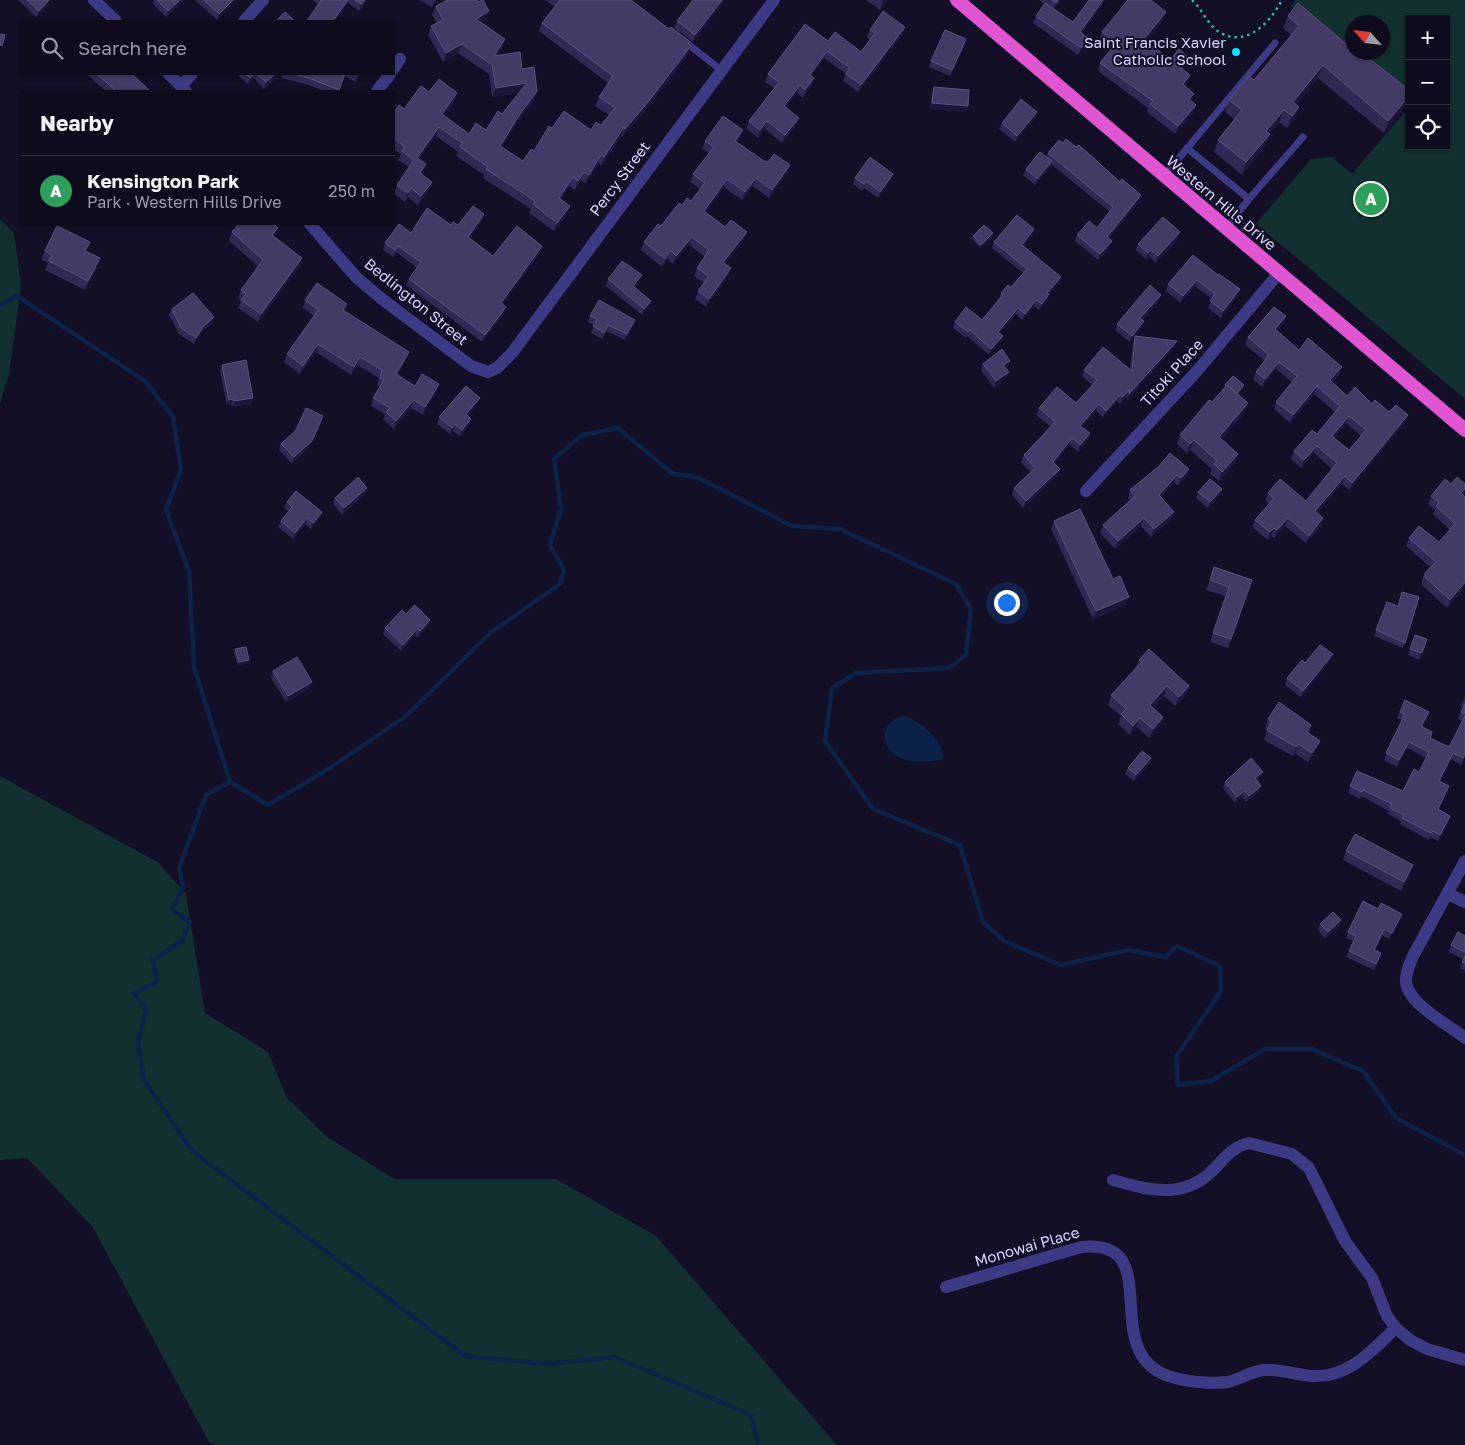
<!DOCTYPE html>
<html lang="en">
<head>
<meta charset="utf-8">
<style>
  body { margin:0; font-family:"Golos Text",sans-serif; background:#171425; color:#f1f3f6 }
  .controls { position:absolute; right:15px; top:15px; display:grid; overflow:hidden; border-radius:0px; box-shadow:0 1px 4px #0004 }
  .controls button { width:45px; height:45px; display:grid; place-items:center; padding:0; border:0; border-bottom:1px solid #2e2b3b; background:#0e0b1c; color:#f1f3f6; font:25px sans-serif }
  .compass { position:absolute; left:1345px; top:15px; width:45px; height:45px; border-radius:50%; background:#0e0b1c; box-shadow:0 1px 4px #0004; rotate:297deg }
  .you { position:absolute; left:1006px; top:602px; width:18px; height:18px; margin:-12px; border:4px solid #fff; border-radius:50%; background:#1a73e8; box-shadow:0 0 0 8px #1a73e833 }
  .badge { display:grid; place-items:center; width:32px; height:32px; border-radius:50%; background:#d93025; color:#fff; font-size:16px; font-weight:700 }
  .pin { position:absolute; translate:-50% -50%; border:2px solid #fff; box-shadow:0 1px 5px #0006 }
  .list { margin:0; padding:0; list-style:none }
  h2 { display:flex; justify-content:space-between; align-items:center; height:65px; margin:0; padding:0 20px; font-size:21px }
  h2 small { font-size:16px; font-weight:400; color:#9b9ba3 }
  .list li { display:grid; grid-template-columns:32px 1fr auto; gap:15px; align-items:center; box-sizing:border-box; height:70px; padding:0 20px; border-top:1px solid #2e2b3b }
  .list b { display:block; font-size:19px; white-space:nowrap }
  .list p { margin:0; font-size:16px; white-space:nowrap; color:#9b9ba3 }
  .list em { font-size:16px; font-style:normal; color:#9b9ba3 }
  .icon { flex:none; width:28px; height:28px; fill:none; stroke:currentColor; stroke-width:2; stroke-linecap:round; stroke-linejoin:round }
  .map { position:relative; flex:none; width:1465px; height:1445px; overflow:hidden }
  .search { position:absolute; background:#0e0b1c; box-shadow:0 1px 4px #0004; left:20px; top:20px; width:375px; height:55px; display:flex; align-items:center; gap:12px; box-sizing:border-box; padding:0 18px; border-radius:0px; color:#9b9ba3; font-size:19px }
  .panel { position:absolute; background:#0e0b1c; box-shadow:0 1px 4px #0004; left:20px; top:90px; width:375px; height:135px; border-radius:0px }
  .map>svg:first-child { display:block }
  .green { fill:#12302f; fill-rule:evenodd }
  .water { fill:#0c2248 }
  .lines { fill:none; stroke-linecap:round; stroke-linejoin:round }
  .stream { stroke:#0c2248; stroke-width:4.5 }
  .path { stroke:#2fb8b0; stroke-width:2.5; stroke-dasharray:2.5 4; stroke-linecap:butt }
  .service { stroke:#3d3a85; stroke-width:7 }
  .minor { stroke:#3d3a85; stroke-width:12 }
  .trunk { stroke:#e055d1; stroke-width:14 }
  .wall { fill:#312854; fill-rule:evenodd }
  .shaded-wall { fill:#1d163a }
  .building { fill:#433a66; stroke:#5a527e; fill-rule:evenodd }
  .poi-dot { fill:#00e5ff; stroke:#130f26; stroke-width:2 }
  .labels { text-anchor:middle; stroke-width:4; stroke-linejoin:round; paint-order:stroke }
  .poi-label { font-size:15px; fill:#d9d4ff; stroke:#130f26; text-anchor:end }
  .street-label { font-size:15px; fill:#d9d4ff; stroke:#130f26 }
</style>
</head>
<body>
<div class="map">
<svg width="1465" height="1445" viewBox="0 0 1465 1445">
  <rect width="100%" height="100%" fill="#130f26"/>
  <g class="green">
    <path d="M1296,0H1465V399L1256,224L1311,159L1332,157L1352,174L1409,107V146H1446V19H1409V102L1291,6ZM1352,22H1382V52H1352Z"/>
    <path d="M0,219L14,233L21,286L9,375L0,404Z"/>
    <path d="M0,776L159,863L186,894L205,1013L268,1052L287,1098L326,1136L394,1179H556L656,1236L837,1445H215L209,1442L92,1226L27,1158L0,1160Z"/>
  </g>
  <path class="water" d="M903,716C919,719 939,738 944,754L941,760C931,761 912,763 903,759C881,752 877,722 903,716Z"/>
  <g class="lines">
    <g class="stream">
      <path d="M0,305L17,296L145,381L173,417L181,470L166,510L189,571L194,667L230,782L268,805L330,768L406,716L490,633L560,584L564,570L550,545L561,509L554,459L582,435L618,428L673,474L697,477L792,526L840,529L956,584L971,609L966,655L949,668L856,673L832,688L825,741L873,809L960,845L983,922L1004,941L1061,965L1129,950L1165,957L1177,946L1220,966L1221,991L1176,1057L1178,1085L1211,1081L1265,1049H1312L1363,1071L1396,1118L1465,1155"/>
      <path d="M230,782L206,795L179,868L183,887L172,910L190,922L182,941L153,960L157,982L134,993L146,1010L138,1043L144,1080L192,1151L465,1356L548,1364L615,1357L751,1415L758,1445"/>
    </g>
    <path class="path" d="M1192,0C1201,8 1205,19 1214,28C1241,52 1269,25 1282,0"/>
    <g class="service">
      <path d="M684,41L721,70"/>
      <path d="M1187,148L1249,199L1226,228"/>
      <path d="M1164,176L1275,43"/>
      <path d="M1249,199L1303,137"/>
    </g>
    <g class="minor">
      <path d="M94,0L116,21"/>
      <path d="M244,21L263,0"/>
      <path d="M394,68L400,59"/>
      <path d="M169,74L186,91"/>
      <path d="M181,86L192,74"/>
      <path d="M377,91L390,74"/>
      <path d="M310,224L356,277L382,299L471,366L488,372L497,368L512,353L774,0"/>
      <path d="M1086,491L1197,371L1279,273"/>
      <path d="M1465,861L1413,956C1410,964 1405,973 1406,982C1408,1004 1449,1025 1465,1038"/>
      <path d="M1448,894L1465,902"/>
      <path d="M1113,1180C1148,1190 1184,1200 1213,1170C1225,1158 1232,1147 1249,1143L1292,1154L1309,1168L1345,1241L1372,1278L1387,1316L1396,1328L1410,1340L1427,1349L1465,1360"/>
      <path d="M946,1287L1081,1247C1171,1237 1092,1358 1175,1378C1190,1382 1213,1384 1228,1382C1241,1379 1251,1371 1264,1370C1281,1369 1297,1375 1313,1376C1349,1378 1372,1350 1396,1328"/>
    </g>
    <path class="trunk" d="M957,0L1465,430"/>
  </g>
  <g class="wall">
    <path d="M18,0H50L48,5L36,17Z"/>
    <path d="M154,0H184L166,17L153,4Z"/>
    <path d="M195,0H236L217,20Z"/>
    <path d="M312,0H367L359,11L348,3L318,4Z"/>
    <path d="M419,0H436L432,7Z"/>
    <path d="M545,0H631L669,29L689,41L688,44V55L645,111L622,137L621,136L601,166L598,163L585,184L581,180L575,190L569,186L561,199L570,206L567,215L554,231L529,213L531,209L483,178L484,175L456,156L458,152L436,136L419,159L423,173L422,174L429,191L418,205L408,197L405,202L394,194L397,185L409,167L398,160L401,154L394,150V112L404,109L429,92L454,102L444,115L469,134L486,130L502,114L519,93L492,97L489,74L458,53L443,62L428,35L431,26L437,23L432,15L436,6L486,20L481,22L502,48L497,56L522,69L537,91L534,100L516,123L502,147L523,161L534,151L552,128L591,130L601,125L609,115L595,106L599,97L608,83L539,31L542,23L555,7Z"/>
    <path d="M693,0H725L693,42L674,28L677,21Z"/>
    <path d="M866,0H887L880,10Z"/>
    <path d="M1039,0H1061L1054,9L1073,22L1089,0H1105L1082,33L1086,44L1078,55L1033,23L1036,16L1045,4Z"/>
    <path d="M1288,16L1407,105L1384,133L1318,78L1296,105L1299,107L1295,119L1287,128L1279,122L1269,134L1265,146L1242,175L1214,152L1218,140L1235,120L1225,112L1229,100L1254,80L1291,35L1283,28Z"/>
    <path d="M1163,20L1146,41L1170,60L1185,65L1182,69L1187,83L1185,86L1191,101L1196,105L1193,113L1175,134L1147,112L1148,108L1098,71L1100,63L1112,49L1099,40L1102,32Z"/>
    <path d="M905,27L902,35L858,92L843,81L846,74L824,58L811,76V86L803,98L797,93L785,108L796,126L782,143L765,129L758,138L746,128L749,121L774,88L765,82L768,74L828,41L861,52L870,40L867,37L870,30Z"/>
    <path d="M964,46L950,76L929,67L931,61Z"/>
    <path d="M86,74H132L150,91H106Z"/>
    <path d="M237,74H276L275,78L264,89L254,78L248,84Z"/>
    <path d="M283,74H361L355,82L344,75L339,91H323L309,85L281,78Z"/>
    <path d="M934,87L968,106L966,112L930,109L932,93Z"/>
    <path d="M1037,112L1035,118L1015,142L999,129L1002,123Z"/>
    <path d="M740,138L737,142L764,161L787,173L769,198L753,186L742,200L724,187L705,212L744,240L725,264L731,268L728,276L706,307L695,299L698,291L704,283L694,276L697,268L705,257L689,245L673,264L668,259L662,267L641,250L644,242L682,205L691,201L700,189L690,182L693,174L709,153L702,149L705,141Z"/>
    <path d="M1048,153L1139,201L1109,238L1112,241L1109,247L1098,260L1075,241L1077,235L1097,228L1110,212L1051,164L1050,167L1035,185L1023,175L1026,169L1046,157Z"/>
    <path d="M855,178L891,180L878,198L864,188L862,191L853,184Z"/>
    <path d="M482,221L469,238L493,256L542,246L540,253L502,304L504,314L482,342L406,285L409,279L417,268L396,252L393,257L383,250L385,243L411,233Z"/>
    <path d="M236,224H274L275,236L274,237L302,258L299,267L258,322L238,308L241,301L238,299L241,290L258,266L229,241L232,232L237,227L235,225Z"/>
    <path d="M1034,229L1032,236L1023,246L1059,283L1049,295L1047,300L1039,310L1034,306L1022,320L1016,314L1000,333L1003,336L1000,342L989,355L967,336L966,338L953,328L955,322L982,320L999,299L1001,293L1011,287L1023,273L992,248L994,242Z"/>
    <path d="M973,236H992L980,248L972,239Z"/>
    <path d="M1178,239L1156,263L1149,256L1146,259L1136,250L1138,244Z"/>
    <path d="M45,251H86L97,267L85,290L45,270L48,263L41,260Z"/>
    <path d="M1218,275L1240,289L1238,295L1221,318L1208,308L1212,299L1195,286L1180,303L1166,291L1168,284Z"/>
    <path d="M608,279L639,282L635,287L649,307L642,315L606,286Z"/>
    <path d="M305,300L344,311L406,359L397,375L415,386L439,384L436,392L423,415L411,408L394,429L383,420L385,414L371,406L373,398L380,387L377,386L379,378L357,365L351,375L316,352L300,374L284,362L287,354L314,316L303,308Z"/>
    <path d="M1159,301L1142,320L1144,321L1141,327L1130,342L1115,330L1117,324Z"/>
    <path d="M172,309L212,323L201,333L194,344L179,334L169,315Z"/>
    <path d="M590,316L632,326L625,340L606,331L602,339L591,333L594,325L588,322Z"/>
    <path d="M1286,316L1283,324L1277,331L1299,350L1339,375L1332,382L1347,396L1372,404L1389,412L1405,422L1349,490L1342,484L1317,513L1323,518L1321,526L1306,543L1285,526L1274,538L1271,536L1268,540L1252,527L1255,520L1269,504L1265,501L1268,493L1306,501L1332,469L1314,453L1301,468L1291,459L1294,451L1317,434L1335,412L1314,394L1290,423L1274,409L1276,402L1292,382L1276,369L1262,387L1253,379L1256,372L1265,361L1245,345L1248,337ZM1346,423L1361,436L1349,450L1334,438Z"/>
    <path d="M1135,336L1177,341L1174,347L1127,400V396L1120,404L1117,401L1103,417L1096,411L1082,427L1090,433L1087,440L1078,452L1069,444L1054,464L1060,469L1057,476L1023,508L1012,495L1014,488L1031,473L1021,462L1024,455L1051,427L1036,415L1039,408L1076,403L1092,385L1082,376L1084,370L1130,369L1133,343Z"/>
    <path d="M983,364L1008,367L1006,368L1009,372L1006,378L994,388L981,370Z"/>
    <path d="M222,365L253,398L251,404L232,407L231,405L227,406L220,371Z"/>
    <path d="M1225,385L1243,388L1238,394L1245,412L1222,439L1235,463L1219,481L1210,474L1212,469L1190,450L1187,453L1177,444L1180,435L1212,402L1224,389Z"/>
    <path d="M477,405L468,416L469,425L460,436L453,431L450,434L437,424L439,417Z"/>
    <path d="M323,416L309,447L292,464L279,450L281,444L296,430Z"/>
    <path d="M1189,469L1186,477L1178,486L1174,482L1161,497L1171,520L1151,537L1141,526L1115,549L1100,533L1103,525L1130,500L1128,498L1130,490Z"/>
    <path d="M1451,484H1465V493L1463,495L1465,587L1447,608L1422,585V580L1425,573L1430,567L1406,546L1409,538L1439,542L1450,530L1433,514L1435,510L1428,504L1431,496Z"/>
    <path d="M1222,489L1219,495L1208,508L1196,498L1198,492Z"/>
    <path d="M365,494L342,515L333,504L335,498Z"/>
    <path d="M287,502L322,512L320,518L311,529L305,524L293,539L278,527L281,521L289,512L284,508Z"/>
    <path d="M1054,521L1113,579L1126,605L1093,619L1051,529Z"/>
    <path d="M1214,567L1252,580L1228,648L1210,642L1226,596L1206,590Z"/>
    <path d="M1419,597L1403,648L1374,636L1387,602L1398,606Z"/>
    <path d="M406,614L428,626L417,638L415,635L401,651L383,634L385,628Z"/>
    <path d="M1415,635L1427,639L1419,660L1408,655Z"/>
    <path d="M235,649L249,660L248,663L238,665L234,652Z"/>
    <path d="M1139,660L1189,686L1186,695L1175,706L1164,696L1153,708L1163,717L1160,726L1149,738L1137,727L1130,735L1118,724L1121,716L1108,705L1111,695L1136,667Z"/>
    <path d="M1330,660L1301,697L1285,685L1287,678L1305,663Z"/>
    <path d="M273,671L310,688L286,702L271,678Z"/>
    <path d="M1465,696V756L1461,765L1451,759L1440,782L1449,786L1438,810L1450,816L1448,823L1438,841L1430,837L1429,840L1400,824L1401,821L1388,814L1389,811L1361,796L1360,799L1348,793L1350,786L1403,791L1419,772L1426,758L1407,748L1397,767L1384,760L1402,720L1397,718L1400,712H1429L1422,727L1432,732L1430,738L1449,747L1462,721L1458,719L1463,707L1461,706Z"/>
    <path d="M1268,719L1311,725L1308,733L1320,741L1316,750L1308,762L1295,753L1293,756L1264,740L1267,730L1265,729Z"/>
    <path d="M1151,758L1149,764L1134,781L1125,774L1128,768Z"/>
    <path d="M1260,778L1257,781L1261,786L1259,792L1246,802L1242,797L1235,803L1223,788L1225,782Z"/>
    <path d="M1346,851L1410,874L1401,891L1343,860Z"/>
    <path d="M1341,920L1339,927L1325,939L1318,930L1320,924Z"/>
    <path d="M1400,920L1389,939L1382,935L1375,950L1379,959L1374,970L1346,957L1353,941L1346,938L1348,932Z"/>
    <path d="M1465,936V971L1460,968L1463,959L1449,952L1451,945Z"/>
  </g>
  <g class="shaded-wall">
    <path d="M49,0H50L48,5L36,17L39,11Z"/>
    <path d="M180,0H184L166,17L168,11Z"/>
    <path d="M233,0H236L217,20L219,14Z"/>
    <path d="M348,0H349L348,3L335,21H333Z"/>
    <path d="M365,0H367L359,11L362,4Z"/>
    <path d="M722,0H725L693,42L695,35Z"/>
    <path d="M883,0H887L880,10Z"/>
    <path d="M1058,0H1061L1053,10L1056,3Z"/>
    <path d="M1103,0H1105L1078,38L1080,32Z"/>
    <path d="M489,11L486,20L472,27L476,19Z"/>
    <path d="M1166,12L1163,20L1141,47L1144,39Z"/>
    <path d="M905,27L902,35L858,92L861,85Z"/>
    <path d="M1088,38L1086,44L1078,55L1081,48Z"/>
    <path d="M505,39L502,48L490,65L494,56Z"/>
    <path d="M462,44L458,53L443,62L446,53Z"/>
    <path d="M691,46L688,55L645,111L622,137L625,129Z"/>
    <path d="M827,51L824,58L807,82L810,75Z"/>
    <path d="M1188,57L1185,65L1177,76L1180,67Z"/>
    <path d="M1323,65L1318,78L1288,114L1293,102Z"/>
    <path d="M255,74L254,78L248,84L250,78Z"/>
    <path d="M275,74H276L275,78L264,89L266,82Z"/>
    <path d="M359,74H361L355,82Z"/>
    <path d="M1190,75L1187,83L1180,92L1183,84Z"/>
    <path d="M814,78L811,86L803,98L805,90Z"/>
    <path d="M527,83L523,92L492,97L496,88Z"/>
    <path d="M800,85L797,93L781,114L784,106Z"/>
    <path d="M537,91L534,100L516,123L497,155L500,146L520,114Z"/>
    <path d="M457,93L454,102L439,123L442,114Z"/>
    <path d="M1409,96V100L1407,105L1384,133L1388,121Z"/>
    <path d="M932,103L968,106L966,112L930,109Z"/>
    <path d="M1196,105L1193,113L1175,134L1178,126Z"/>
    <path d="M1299,107L1295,119L1287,128L1292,116Z"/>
    <path d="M1284,110L1279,122L1262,143L1266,131Z"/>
    <path d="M1037,112L1035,118L1015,142L1017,136Z"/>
    <path d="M799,118L796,126L782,143L785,135Z"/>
    <path d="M767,121L765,129L758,138L760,130Z"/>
    <path d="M439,127L436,136L414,166L417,158Z"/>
    <path d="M624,127L621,136L601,166L604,157Z"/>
    <path d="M743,130L740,138L732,149L735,141Z"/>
    <path d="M1270,134L1265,146L1242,175L1246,162Z"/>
    <path d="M601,155L598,163L585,184L589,175Z"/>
    <path d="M1052,161L1050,167L1035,185L1037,179Z"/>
    <path d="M426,164L423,173L417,181L420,173Z"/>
    <path d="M790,165L787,173L769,198L772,190Z"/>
    <path d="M584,172L581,180L575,190L578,181Z"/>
    <path d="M893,174L891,180L878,198L880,192Z"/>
    <path d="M573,177L569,186L556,206L559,198Z"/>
    <path d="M756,178L753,186L742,200L745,192Z"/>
    <path d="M727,179L724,187L701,219L704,211Z"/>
    <path d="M432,182L429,191L418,205L421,196Z"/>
    <path d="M411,188L408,197L405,202L408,193Z"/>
    <path d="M1141,195L1139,201L1105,243L1107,237Z"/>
    <path d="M570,206L567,215L554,231L557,223Z"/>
    <path d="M484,214L482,221L465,244L468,237Z"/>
    <path d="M278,228L275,236L268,244L272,235Z"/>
    <path d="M1034,229L1032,236L1020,251L1022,245Z"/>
    <path d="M747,232L744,240L720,270L723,262Z"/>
    <path d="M1180,232L1178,239L1156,263L1158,256Z"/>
    <path d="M993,233L992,236L980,248L981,245Z"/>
    <path d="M692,237L689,245L673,264L676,256Z"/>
    <path d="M1112,241L1109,247L1098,260L1100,254Z"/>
    <path d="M542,246L540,253L499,310L501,303Z"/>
    <path d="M1151,250L1149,256L1146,259L1148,253Z"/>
    <path d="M671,251L668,259L662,267L665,259Z"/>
    <path d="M100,258L97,267L85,290L88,281Z"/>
    <path d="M302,258L299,267L258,322L261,314Z"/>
    <path d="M731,268L728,276L706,307L709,299Z"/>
    <path d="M642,275L639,282L631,292L633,286Z"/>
    <path d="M1061,277L1059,283L1049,295L1047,300L1039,310L1047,293Z"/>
    <path d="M1197,280L1195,286L1180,303L1183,296Z"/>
    <path d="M1240,289L1238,295L1221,318L1223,311Z"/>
    <path d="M1161,295L1159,301L1138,324L1140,318Z"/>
    <path d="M1036,300L1034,306L1022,320L1025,314Z"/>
    <path d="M651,301L649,307L642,315L644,309Z"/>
    <path d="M506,307L504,314L482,342L485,335Z"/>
    <path d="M1018,308L1016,314L996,338L998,332Z"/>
    <path d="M1286,316L1283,324L1272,337L1275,329Z"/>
    <path d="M214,317L212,323L201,333L194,344L196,338L203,327Z"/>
    <path d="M635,320L625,340L627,334Z"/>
    <path d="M1144,321L1141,327L1130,342L1132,336Z"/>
    <path d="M1003,336L1000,342L989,355L991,349Z"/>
    <path d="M1177,341L1174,347L1127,400L1129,394Z"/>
    <path d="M318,344L316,352L300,374L303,366Z"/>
    <path d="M409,352L406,359L393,382L396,374Z"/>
    <path d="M360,357L357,365L351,375L354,367Z"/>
    <path d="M1010,361L1008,367L1001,372L1003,365Z"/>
    <path d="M1279,362L1276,369L1262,387L1265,379Z"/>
    <path d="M1342,367L1339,375L1328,388L1330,380Z"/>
    <path d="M1009,372L1006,378L994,388L996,381Z"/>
    <path d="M439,384L436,392L423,415L425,407Z"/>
    <path d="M1317,386L1314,394L1290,423L1293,415Z"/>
    <path d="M1130,389L1127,396L1120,404L1123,397Z"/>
    <path d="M1120,395L1117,401L1103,417L1106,411Z"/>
    <path d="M253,398L251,404L232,407L234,401Z"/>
    <path d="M480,398L477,405L464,420L466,414Z"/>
    <path d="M233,399L231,405L227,406L229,400Z"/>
    <path d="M414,400L411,408L394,429L396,421Z"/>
    <path d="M1248,403L1245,412L1216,446L1219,437Z"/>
    <path d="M1099,404L1096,411L1078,432L1080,426Z"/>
    <path d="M1408,415L1405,422L1349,490L1352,483Z"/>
    <path d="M323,416L309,447L292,464L294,457Z"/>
    <path d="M1349,416L1346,423L1329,443L1332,436Z"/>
    <path d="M471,419L469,425L460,436L462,430Z"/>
    <path d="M455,424L453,431L450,434L452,428Z"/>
    <path d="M1090,433L1087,440L1078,452L1080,445Z"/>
    <path d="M1072,438L1069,444L1050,469L1053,462Z"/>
    <path d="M1194,440L1190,450L1187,453L1190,444Z"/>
    <path d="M1317,446L1314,453L1301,468L1304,460Z"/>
    <path d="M1238,454L1235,463L1219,481L1222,472Z"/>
    <path d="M1060,469L1057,476L1023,508L1026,501Z"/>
    <path d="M1189,469L1186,477L1178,486L1181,478Z"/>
    <path d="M1177,475L1174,482L1157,502L1159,495Z"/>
    <path d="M1345,476L1342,484L1312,519L1315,511Z"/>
    <path d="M367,488L365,494L342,515L344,508Z"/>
    <path d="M1222,489L1219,495L1208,508L1210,502Z"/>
    <path d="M1465,489V494L1458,501L1461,493Z"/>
    <path d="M322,512L320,518L311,529L313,523Z"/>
    <path d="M1174,512L1171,520L1151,537L1154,529Z"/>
    <path d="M307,518L305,524L293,539L295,533Z"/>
    <path d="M1144,518L1141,526L1115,549L1118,541Z"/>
    <path d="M1288,518L1285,526L1274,538L1277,530Z"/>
    <path d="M1323,518L1321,526L1306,543L1309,536Z"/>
    <path d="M1274,528L1271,536L1268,540L1270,532Z"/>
    <path d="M1465,582V587L1447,608L1450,600Z"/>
    <path d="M1129,597L1126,605L1093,619L1096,611Z"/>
    <path d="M430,620L428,626L417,638L420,631Z"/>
    <path d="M417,629L415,635L401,651L403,645Z"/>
    <path d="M1333,654L1330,660L1301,697L1303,691Z"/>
    <path d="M249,660L248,663L238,665L239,662Z"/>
    <path d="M312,682L310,688L286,702L288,696Z"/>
    <path d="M1167,686L1164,696L1147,715L1150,705Z"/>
    <path d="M1189,686L1186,695L1175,706L1179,697Z"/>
    <path d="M1163,717L1160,726L1149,738L1153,729Z"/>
    <path d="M1140,718L1137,727L1130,735L1133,726Z"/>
    <path d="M1320,741L1316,750L1308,762L1312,753Z"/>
    <path d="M1409,742L1407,748L1397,767L1399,760Z"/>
    <path d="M1299,744L1295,753L1293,756L1296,747Z"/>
    <path d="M1453,753L1451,759L1437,788L1439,781Z"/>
    <path d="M1151,758L1149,764L1134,781L1136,775Z"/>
    <path d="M1263,772L1260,778L1253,784L1255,778Z"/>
    <path d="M1261,786L1259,792L1246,802L1249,796Z"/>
    <path d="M1245,791L1242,797L1235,803L1237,797Z"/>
    <path d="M1450,816L1448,823L1438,841L1440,835Z"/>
    <path d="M1413,865L1410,874L1401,891L1404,882Z"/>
    <path d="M1402,914L1400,920L1389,939L1392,933Z"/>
    <path d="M1341,920L1339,927L1325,939L1328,932Z"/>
  </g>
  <g class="building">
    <path d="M27,0H49L39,11Z"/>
    <path d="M157,0H180L168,11Z"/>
    <path d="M204,0H233L219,14Z"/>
    <path d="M321,0H348L333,21H307Z"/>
    <path d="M355,0H365L362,4Z"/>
    <path d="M447,0H477L478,2L483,0L489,11L476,19L505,39L494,56L520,52L522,69L534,67L537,91L520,114L500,146L523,161L531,149L534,151L549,126L552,128L564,111L591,130L596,122L601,125L615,108L599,97L613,76L542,23L560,0H631L669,29L671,27L689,41L688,43L691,46L648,102L625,129L624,127L604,157L601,155L589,175L584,172L578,181L573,177L559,198L570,206L557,223L533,204L535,201L486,169L488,167L460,147L462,143L439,127L417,158L426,164L420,173L432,182L421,196L411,188L408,193L397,185L414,160L402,151L405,147L394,138V112L399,105L404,109L421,86L429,92L439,79L457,93L442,114L469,134L476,123L486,130L498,111L502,114L527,83L496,88L492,65L462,44L446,53L431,26L443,20L436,6Z"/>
    <path d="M693,0H722L695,35L677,21Z"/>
    <path d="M1052,0H1058L1056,3Z"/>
    <path d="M1089,0H1103L1080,32L1088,38L1081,48L1036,16L1045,3L1073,22Z"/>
    <path d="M1128,0H1151L1166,12L1144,39L1170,60L1179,49L1188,57L1180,67L1190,75L1183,84L1194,94L1189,99L1196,105L1178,126L1150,104L1153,101L1100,63L1117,42L1102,32Z"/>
    <path d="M1298,3L1352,49V52H1361L1409,90V96L1388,121L1323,65L1293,102L1299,107L1292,116L1284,110L1266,131L1270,134L1246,162L1218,140L1242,110L1229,100L1249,76L1254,80L1299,26L1288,16Z"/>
    <path d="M883,11L905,27L861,85L846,74L850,68L827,51L810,75L814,78L805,90L800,85L784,106L799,118L785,135L767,121L760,130L749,121L779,82L768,74L805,24L828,41L835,32L861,52L875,33L870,30Z"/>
    <path d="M285,12L295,21H276Z"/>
    <path d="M945,30L966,39L952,70L931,61Z"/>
    <path d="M0,34L5,35L2,46L0,45Z"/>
    <path d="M97,74H132L150,91H116Z"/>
    <path d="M246,74H255L250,78Z"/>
    <path d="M257,74H275L266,82Z"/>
    <path d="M294,74H345L339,90L311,79Z"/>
    <path d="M934,87L969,90L968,106L932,103Z"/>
    <path d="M1021,99L1037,112L1017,136L1002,123Z"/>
    <path d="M723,116L743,130L735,141L764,161L768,162L774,154L790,165L772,190L756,178L745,192L727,179L704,211L725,227L731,220L747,232L723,262L731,268L709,299L698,291L709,276L697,268L709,250L692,237L676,256L671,251L665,259L644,242L658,224L661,226L679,203L682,205L687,198L691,201L705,183L693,174L714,147L705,141Z"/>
    <path d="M1066,139L1076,147L1079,145L1120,182L1122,179L1141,195L1107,237L1112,241L1100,254L1077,235L1089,221L1097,228L1113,207L1048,153L1059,140L1063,143Z"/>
    <path d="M1040,152L1052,161L1037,179L1026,169Z"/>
    <path d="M870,157L893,174L880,192L866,181L864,184L855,178Z"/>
    <path d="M473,206L484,214L468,237L493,256L517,226L542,246L501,303L506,307L485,335L409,279L421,262L398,246L395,250L385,243L399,224L411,233L427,208L451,225L453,222L458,225Z"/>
    <path d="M1017,215L1034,229L1022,245L1061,277L1047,293L1049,294L1042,304L1036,300L1025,314L1018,308L998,332L1003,336L991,349L970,330L968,332L955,322L966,307L982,320L1003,295L1001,293L1008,285L1011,287L1027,269L994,242Z"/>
    <path d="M1163,217L1180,232L1158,256L1151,250L1148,253L1138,244Z"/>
    <path d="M239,224H274L278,228L272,235L302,258L261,314L241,300L246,294L241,290L263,260L232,232Z"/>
    <path d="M984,225L993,233L981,245L973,236Z"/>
    <path d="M57,226L90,242L85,251L100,258L88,281L49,261L52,255L45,251Z"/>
    <path d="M1193,255L1218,275L1219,274L1240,289L1223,311L1210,301L1215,294L1197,280L1183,296L1168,284Z"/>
    <path d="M622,261L642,275L633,286L651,301L644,309L608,279Z"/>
    <path d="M317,283L347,304L343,310L409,352L396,374L415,386L422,374L439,384L425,407L414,400L396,421L386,412L390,408L373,398L384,380L380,378L382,370L360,357L354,367L318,344L303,366L287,354L318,310L305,300Z"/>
    <path d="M1150,285L1161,295L1140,318L1144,321L1132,336L1117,324Z"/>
    <path d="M193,293L214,317L203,327L196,338L181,328L172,309Z"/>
    <path d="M599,300L635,320L627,334L608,325L604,333L593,326L597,319L590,316Z"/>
    <path d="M1274,307L1286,316L1275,329L1299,350L1308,338L1342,367L1330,380L1347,396L1355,387L1372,404L1375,400L1389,412L1396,405L1408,415L1352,483L1345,476L1315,511L1323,518L1309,536L1288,518L1277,530L1274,528L1270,532L1255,520L1274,498L1268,493L1280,479L1306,501L1337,463L1317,446L1304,460L1294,451L1312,430L1317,434L1340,406L1317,386L1293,415L1276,402L1297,376L1279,362L1265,379L1256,372L1269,355L1248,337ZM1349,416L1366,430L1349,450L1332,436Z"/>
    <path d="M1135,336L1177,341L1129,394L1130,389L1123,397L1120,395L1106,411L1099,404L1080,426L1090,433L1080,445L1072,438L1053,462L1060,469L1026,501L1014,488L1035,468L1024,455L1055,422L1039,408L1057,387L1076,403L1097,380L1084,370L1103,347L1132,371Z"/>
    <path d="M1002,349L1010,361L1003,365L1009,372L996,381L983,364Z"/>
    <path d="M246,360L253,398L234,401L233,399L229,400L222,365Z"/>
    <path d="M1233,376L1244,385L1237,393L1227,385L1226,386L1225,385Z"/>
    <path d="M1227,385L1248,403L1219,437L1238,454L1222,472L1214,464L1217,461L1194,440L1190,444L1180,435L1209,400L1212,402Z"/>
    <path d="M466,386L480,398L466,414L471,419L462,430L455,424L452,428L439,417Z"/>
    <path d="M306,408L323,416L312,441L294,457L281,444L296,430Z"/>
    <path d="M1170,453L1189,469L1181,478L1177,475L1159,495L1174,512L1154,529L1144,518L1118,541L1103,525L1135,496L1130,490L1158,467Z"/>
    <path d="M358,477L367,488L344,508L335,498Z"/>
    <path d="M1457,477L1465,484V489L1461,493L1465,497V582L1450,600L1425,577V573L1436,562L1409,538L1419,526L1439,542L1455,524L1436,506L1439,503L1431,496L1445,479L1451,484Z"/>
    <path d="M1210,479L1222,489L1210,502L1198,492Z"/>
    <path d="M296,491L322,512L313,523L307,518L295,533L281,521L292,507L287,502Z"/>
    <path d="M1080,509L1113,579L1120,576L1129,597L1096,611L1054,521Z"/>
    <path d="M1214,567L1252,580L1231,639L1213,633L1229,587L1210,580Z"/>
    <path d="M1402,592L1419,597L1405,643L1376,630L1387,602L1398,606Z"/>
    <path d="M415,605L430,620L420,631L417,629L403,645L385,628L402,610L406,614Z"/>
    <path d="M1415,635L1427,639L1422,653L1410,649Z"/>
    <path d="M1320,645L1333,654L1303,691L1287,678L1302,660L1305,663Z"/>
    <path d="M246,647L249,660L239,662L235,649Z"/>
    <path d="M1149,649L1189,686L1179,697L1167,686L1150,705L1163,717L1153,729L1140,718L1133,726L1121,714L1126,709L1111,695L1142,662L1139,660Z"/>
    <path d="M297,657L312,682L288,696L273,671Z"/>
    <path d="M1405,700L1429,712L1421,726L1432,732L1430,738L1449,747L1465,716V754L1463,758L1453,753L1439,781L1449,786L1438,809L1450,816L1440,835L1433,831L1431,833L1402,818L1404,815L1390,808L1392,804L1363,790L1362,792L1350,786L1357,771L1403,791L1414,769L1419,772L1429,752L1409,742L1399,760L1386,753L1405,714L1400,712Z"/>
    <path d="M1279,702L1311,725L1307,732L1320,741L1312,753L1299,744L1296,747L1267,730L1272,722L1268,719Z"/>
    <path d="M1465,704V714L1461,712Z"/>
    <path d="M1142,751L1151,758L1136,775L1128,768Z"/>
    <path d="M1251,758L1263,772L1255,778L1261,786L1249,796L1245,791L1237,797L1225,782Z"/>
    <path d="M1355,834L1413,865L1404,882L1346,851Z"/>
    <path d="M1363,901L1378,909L1381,903L1402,914L1392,933L1384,929L1374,950L1381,953L1376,964L1349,951L1356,936L1348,932Z"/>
    <path d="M1333,912L1341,920L1328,932L1320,924Z"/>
    <path d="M1458,932L1465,936V952L1451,945Z"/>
    <path d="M1465,956V963L1462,962Z"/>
  </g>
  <circle class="poi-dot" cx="1236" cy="52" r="5"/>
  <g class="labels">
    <g class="poi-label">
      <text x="1226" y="48">Saint Francis Xavier<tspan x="1226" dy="17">Catholic School</tspan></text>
    </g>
    <g class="street-label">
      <text transform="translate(620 179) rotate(-53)" y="5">Percy Street</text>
      <text transform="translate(1221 203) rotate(40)" y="5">Western Hills Drive</text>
      <text transform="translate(416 302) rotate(39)" y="5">Bedlington Street</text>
      <text transform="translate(1172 373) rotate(-48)" y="5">Titoki Place</text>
      <text transform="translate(1027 1247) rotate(-16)" y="5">Monowai Place</text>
    </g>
  </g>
</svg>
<div class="controls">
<button>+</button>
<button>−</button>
<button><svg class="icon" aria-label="locate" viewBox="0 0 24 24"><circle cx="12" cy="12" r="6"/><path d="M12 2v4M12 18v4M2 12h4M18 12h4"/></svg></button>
</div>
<svg class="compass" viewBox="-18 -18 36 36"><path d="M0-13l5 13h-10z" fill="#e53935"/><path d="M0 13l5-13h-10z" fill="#9b9ba3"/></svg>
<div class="you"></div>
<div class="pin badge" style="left:1371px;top:199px;background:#2e9e5b">A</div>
<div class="search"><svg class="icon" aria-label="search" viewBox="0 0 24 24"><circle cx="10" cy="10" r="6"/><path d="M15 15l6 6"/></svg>Search here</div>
<section class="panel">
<h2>Nearby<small></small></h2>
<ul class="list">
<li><span class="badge" style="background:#2e9e5b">A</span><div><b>Kensington Park</b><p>Park · Western Hills Drive</p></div><em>250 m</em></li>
</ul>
</section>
</div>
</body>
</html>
